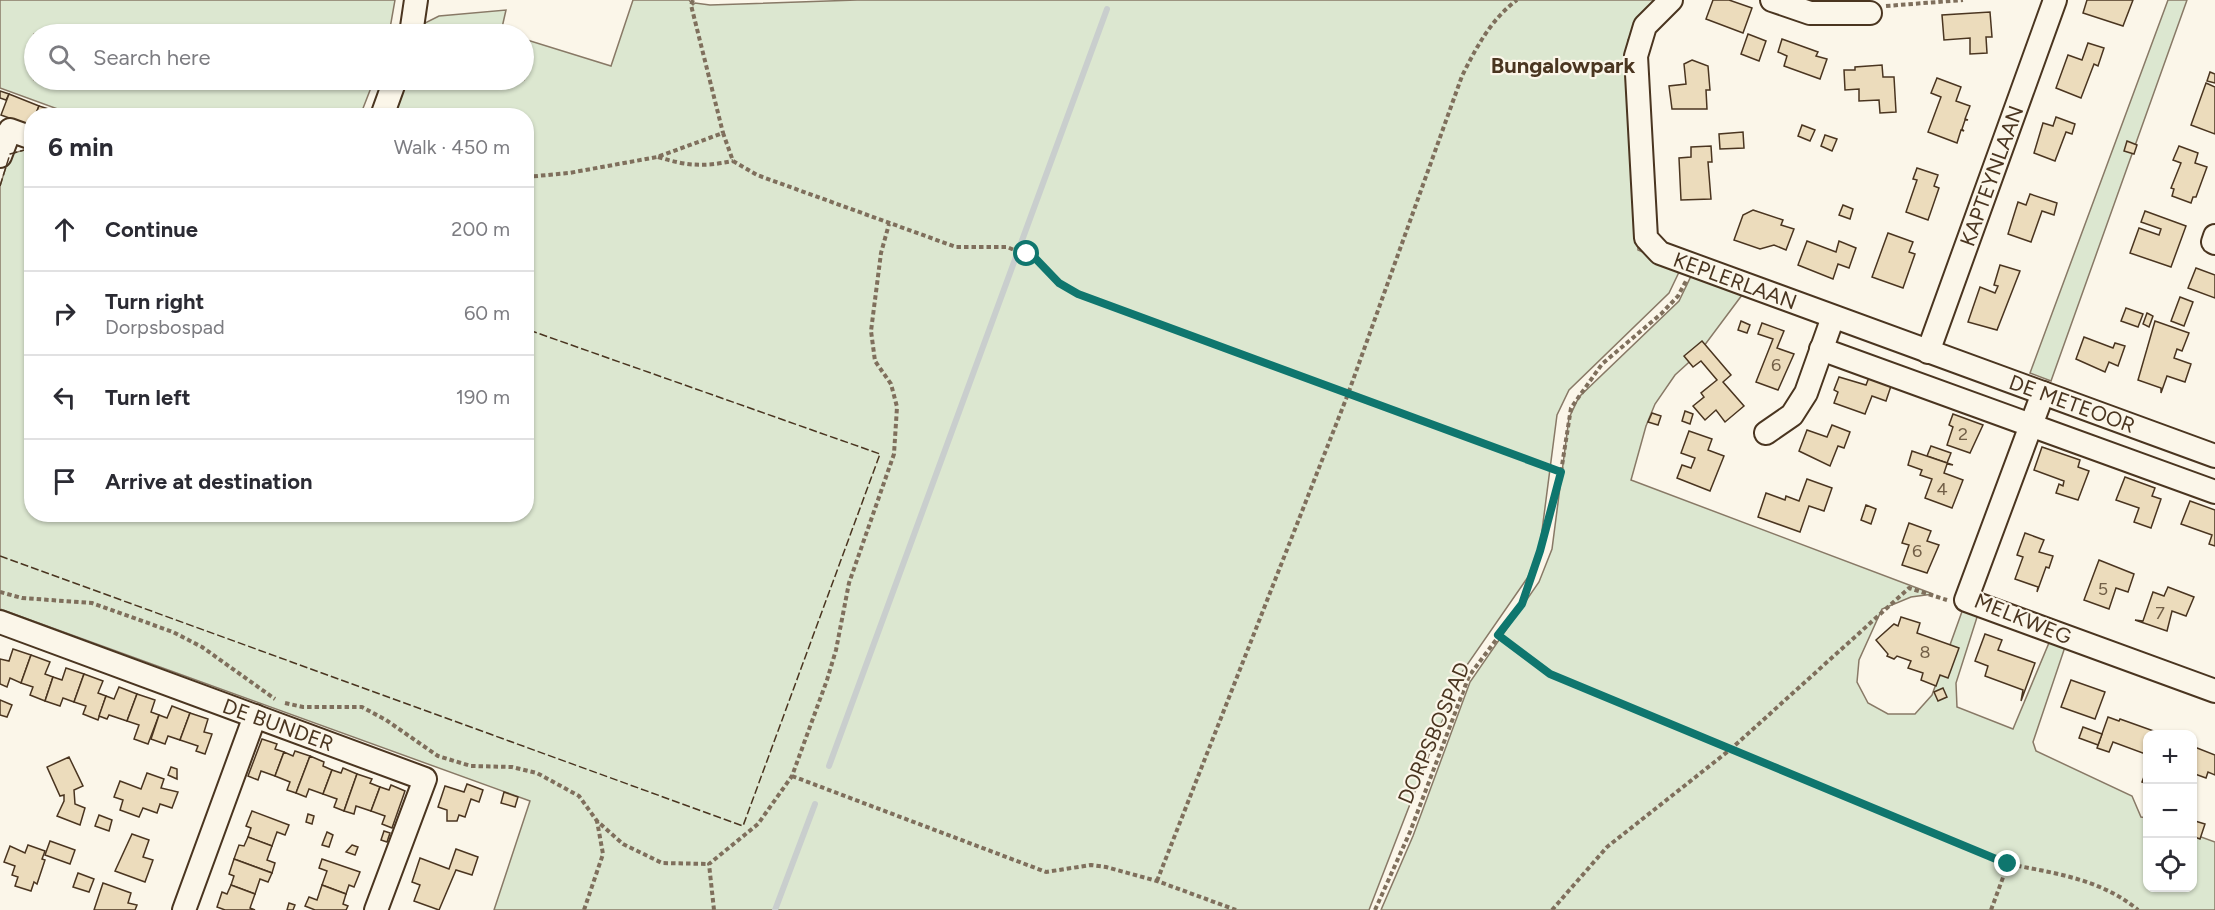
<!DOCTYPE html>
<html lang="en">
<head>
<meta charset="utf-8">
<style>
  body { margin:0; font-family:Figtree,sans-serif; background:#f2f2f3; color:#2b2b33 }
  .controls { position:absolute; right:18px; bottom:18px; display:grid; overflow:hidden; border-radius:12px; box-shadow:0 2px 4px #0004 }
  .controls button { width:54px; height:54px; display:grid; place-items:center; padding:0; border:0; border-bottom:2px solid #e1e1e2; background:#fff; color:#2b2b33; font:30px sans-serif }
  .stop { position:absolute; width:18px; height:18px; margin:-14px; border:4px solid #0f766e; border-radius:50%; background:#fff }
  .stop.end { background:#0f766e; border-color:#fff; box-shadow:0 2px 6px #0008 }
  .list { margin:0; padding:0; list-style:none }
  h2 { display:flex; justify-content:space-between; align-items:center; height:78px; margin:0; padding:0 24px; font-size:26px }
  h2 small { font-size:20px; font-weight:400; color:#7c7c81 }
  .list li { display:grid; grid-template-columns:39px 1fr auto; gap:18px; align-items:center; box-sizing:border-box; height:84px; padding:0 24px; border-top:2px solid #e1e1e2 }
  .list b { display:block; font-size:22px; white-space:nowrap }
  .list p { margin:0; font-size:20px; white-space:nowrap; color:#7c7c81 }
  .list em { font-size:20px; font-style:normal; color:#7c7c81 }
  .icon { flex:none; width:33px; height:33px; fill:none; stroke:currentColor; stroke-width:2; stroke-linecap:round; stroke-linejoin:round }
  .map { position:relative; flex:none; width:2215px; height:910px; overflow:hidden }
  .search { position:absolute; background:#fff; box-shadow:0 2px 4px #0004; left:24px; top:24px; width:510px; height:66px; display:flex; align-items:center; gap:15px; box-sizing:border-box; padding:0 21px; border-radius:33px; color:#7c7c81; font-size:22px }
  .panel { position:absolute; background:#fff; box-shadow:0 2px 4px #0004; left:24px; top:108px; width:510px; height:414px; border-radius:24px }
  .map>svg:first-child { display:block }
  .green { fill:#dce7d0; stroke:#887966; stroke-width:1.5 }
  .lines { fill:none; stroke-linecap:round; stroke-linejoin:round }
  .stream { stroke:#c9cecd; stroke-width:6 }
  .building { fill:#ecdcbc; stroke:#4a3520; stroke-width:1.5 }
  .minor-casing { stroke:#4a3520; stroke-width:26 }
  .path { stroke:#7f6f5c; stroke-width:4; stroke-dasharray:4.5 3; stroke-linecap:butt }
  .minor { stroke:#fbf6e9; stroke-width:22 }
  .fence { stroke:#4a3520; stroke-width:1.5; stroke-dasharray:8 3; stroke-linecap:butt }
  .route { stroke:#0f766e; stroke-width:8 }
  .labels { text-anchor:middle; stroke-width:4.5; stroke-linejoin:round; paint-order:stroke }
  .number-label { font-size:18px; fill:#725f47 }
  .street-label { font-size:21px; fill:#4a3520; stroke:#fbf6e9 }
  .neighbourhood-label { font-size:22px; font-weight:bold; fill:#4a3520; stroke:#fbf6e9 }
</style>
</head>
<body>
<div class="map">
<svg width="2215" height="910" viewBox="0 0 2215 910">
  <rect width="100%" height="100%" fill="#fbf6e9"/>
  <g class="green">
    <path d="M0,0H395L389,34H34V80H374L360,116L74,115L0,88Z"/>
    <path d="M633,0H689L693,5L695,3L710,5L857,0H1657L1645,13L1628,40L1638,250L1681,268L1669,293L1569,390L1557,415L1540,546L1528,577L1460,675L1369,910H494L530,801L0,609V186L10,154L31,148L32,514H526V116L389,115L402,80H524V39L611,66Z"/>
    <path d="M2168,0H2187L2051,381L2030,373Z"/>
    <path d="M506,10L501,32L509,34H418L421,25L439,16Z"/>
    <path d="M1693,272L1745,291L1698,354L1675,375L1655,404L1646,426L1631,480L1933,594L1911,597L1882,609L1859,660L1857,682L1868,703L1888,714H1915L1932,695L1964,606L1979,611L1956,683L1957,707L2013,729L2051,638L2066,644L2033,742L2036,751L2132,796L2141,817L2147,818L2148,888H2192L2193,834L2215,842V910H1381L1413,836L1470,682L1539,582L1552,549L1569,418L1579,397L1679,301Z"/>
  </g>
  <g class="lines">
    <g class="stream">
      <path d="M829,766L1107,9"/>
      <path d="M775,910L815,804"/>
    </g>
  </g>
  <g class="building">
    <path d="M1713,0H1729L1752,8L1743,33L1706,19Z"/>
    <path d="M2087,0H2133L2123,26L2083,13Z"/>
    <path d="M1990,12L1992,37H1986L1987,53L1970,54V38L1944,40L1942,15Z"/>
    <path d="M1748,34L1766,41L1759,61L1741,54Z"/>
    <path d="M1782,39L1818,52L1816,56L1827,59L1820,79L1784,66L1787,56L1778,52Z"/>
    <path d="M2088,43L2104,48L2098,66L2094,64L2081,98L2056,88L2068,55L2082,60Z"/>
    <path d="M1692,60L1708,66L1710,90H1706L1707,109H1672L1669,86L1686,84L1684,64Z"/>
    <path d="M1882,65L1883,77H1894L1896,112L1880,113L1879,100L1859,101V89L1845,90L1844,70H1855V67Z"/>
    <path d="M2210,72L2215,74V83L2207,81Z"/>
    <path d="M1937,78L1961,87L1956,101L1970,106L1965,119L1968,120H1965L1962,129L1964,131L1961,130L1957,143L1928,132L1941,97L1931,93Z"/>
    <path d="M2206,83L2215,87V134L2191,125Z"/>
    <path d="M0,91L9,94L6,100L0,98Z"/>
    <path d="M9,94L39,106L35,116H32L31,126L1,115Z"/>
    <path d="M39,106L55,111L53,116H35Z"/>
    <path d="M2056,117L2075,124L2072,134L2066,132L2055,161L2034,153L2043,123L2053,126Z"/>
    <path d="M1802,125L1815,130L1810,141L1798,136Z"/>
    <path d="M1743,132L1744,148L1720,149L1719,134Z"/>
    <path d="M1825,135L1837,139L1832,151L1821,146Z"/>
    <path d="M2127,141L2137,145L2134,154L2124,151Z"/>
    <path d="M1711,146L1712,162H1708L1711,199L1681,200L1679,158L1691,157V147Z"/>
    <path d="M2179,146L2198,153L2195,163L2207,167L2196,197H2193L2191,203L2172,196L2174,189L2171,188L2181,163L2173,160Z"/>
    <path d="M1917,168L1938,175L1934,186L1939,188L1928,220L1906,212L1917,180L1913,179Z"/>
    <path d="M2030,194L2057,203L2054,215L2042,211L2031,242L2008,234L2018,202L2026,205Z"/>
    <path d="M1843,205L1853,209L1850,219L1839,215Z"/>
    <path d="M1753,210L1783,220L1781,225L1794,229L1786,250L1774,245L1760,249L1734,240L1743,215Z"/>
    <path d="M2145,211L2186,226L2171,267L2130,253L2139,228L2159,235L2161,229L2141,222Z"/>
    <path d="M1888,233L1913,242L1909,252L1915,254L1903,288L1872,277Z"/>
    <path d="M1807,241L1836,252L1839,241L1856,248L1849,268L1838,264L1833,279L1798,265Z"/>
    <path d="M2000,265L2020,271L1997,330L1968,322L1980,287L1995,293L1998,286L1994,285Z"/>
    <path d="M2196,268L2215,275V298L2188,288Z"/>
    <path d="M2180,297L2193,302L2184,326L2171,321Z"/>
    <path d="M2126,308L2143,314L2138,327L2121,321Z"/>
    <path d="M2147,313L2153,316L2149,327L2143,324Z"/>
    <path d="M1741,321L1750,325L1747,333L1738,330Z"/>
    <path d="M2155,321L2189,333L2182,351L2177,349L2174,358L2191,364L2185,382L2167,376L2161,393V388L2138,380Z"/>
    <path d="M1762,323L1784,331L1777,348L1794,354L1778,390L1756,382L1773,339L1758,334Z"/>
    <path d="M2084,337L2113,348L2115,343L2125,346L2118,366L2109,362L2105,372L2076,359Z"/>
    <path d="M1702,341L1731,375L1723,382L1744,406L1725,422L1716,410L1705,420L1693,406L1704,397L1701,393L1717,380L1701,361L1693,367L1684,356Z"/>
    <path d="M1870,375L1892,383L1886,401L1872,396L1865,414L1834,403L1838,392L1834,390L1839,377L1866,385Z"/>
    <path d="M1685,411L1693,414L1690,424L1682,421Z"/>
    <path d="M1652,413L1661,416L1658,425L1648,422Z"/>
    <path d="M1953,414L1983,425L1970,453L1947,445L1953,427L1949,425Z"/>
    <path d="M1832,425L1850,432L1844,448L1838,446L1830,466L1799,451L1807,430L1827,437Z"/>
    <path d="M1689,431L1712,439L1708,450L1724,456L1710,491L1677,478L1682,465L1691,468L1695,458L1681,453Z"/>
    <path d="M1931,446L1951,453L1947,463L1927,456Z"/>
    <path d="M2042,447L2080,460L2078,467L2089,471L2078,500L2056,493L2059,484L2063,486L2064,481L2034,470Z"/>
    <path d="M1912,451L1953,465L1947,464L1944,473L1963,480L1952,508L1925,498L1932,479L1920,475L1922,470L1908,465Z"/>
    <path d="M2125,477L2155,488L2152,496L2161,499L2151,528L2134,522L2139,508L2116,500Z"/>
    <path d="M1807,479L1832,488L1824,511L1809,506L1800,532L1758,517L1766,493L1785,500L1786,496L1799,501Z"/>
    <path d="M2190,501L2215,510V546L2209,544L2212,535L2181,524Z"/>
    <path d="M1866,505L1876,509L1871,524L1861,520Z"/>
    <path d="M1909,523L1931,531L1927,541L1939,545L1927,573L1902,565L1909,545L1902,543Z"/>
    <path d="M2025,533L2044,540L2039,552L2053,556L2049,568L2046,567L2037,592L2038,587L2015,579L2023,557L2017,555Z"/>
    <path d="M2099,560L2134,574L2128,592L2116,588L2109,609L2084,600Z"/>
    <path d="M2168,587L2194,597L2186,616L2172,611L2167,631L2135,620L2143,621L2153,592L2164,596Z"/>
    <path d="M1901,617L1920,623L1917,633L1959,648L1948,678L1940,675L1936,686L1921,680L1923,673L1908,668L1911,661L1897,656L1894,659L1887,656L1888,654L1876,640L1894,624L1898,626Z"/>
    <path d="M1985,634L2002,640L1998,650L2035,663L2021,701L2023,690L1985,676L1988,666L1975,661Z"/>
    <path d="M13,649L31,655L21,683L10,678L7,687L0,684V659L9,661Z"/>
    <path d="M31,655L50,662L45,674L53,677L45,701L30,695L33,687L21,683Z"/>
    <path d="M66,668L84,674L74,702L63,698L60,706L45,701L53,677L62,680Z"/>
    <path d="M84,674L103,681L98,693L106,696L98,720L83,714L86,706L74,702Z"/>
    <path d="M2071,680L2105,692L2095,719L2061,707Z"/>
    <path d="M119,687L137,694L127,721L109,715L107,719L99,716L106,696L114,699Z"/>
    <path d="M1943,688L1947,697L1938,701L1934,692Z"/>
    <path d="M137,694L155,700L151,712L159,715L148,744L134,739L139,725L127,721Z"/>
    <path d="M0,700L12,705L7,717L0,715Z"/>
    <path d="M172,706L190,713L180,740L168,736L165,744L151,739L159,715L167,718Z"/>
    <path d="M190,713L208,719L204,732L212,734L205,754L196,751L198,746L180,740Z"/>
    <path d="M2108,717L2119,721L2120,719L2162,734H2148V755L2113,742L2109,752L2097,748Z"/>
    <path d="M2083,727L2102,734L2098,745L2079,738Z"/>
    <path d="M262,739L277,744L275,749L284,752L275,776L261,771L258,780L248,776Z"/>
    <path d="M2192,746L2215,755V775L2208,772L2206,778L2192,773Z"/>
    <path d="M295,751L310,756L296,793L287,790L290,782L275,776L284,752L293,756Z"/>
    <path d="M310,756L324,762L323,766L332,770L323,794L309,789L306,797L296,793Z"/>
    <path d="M69,757L83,786L74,790L75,804L85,808L80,825L57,816L64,801V795L60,796L47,767Z"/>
    <path d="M2148,766V784L2142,782Z"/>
    <path d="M171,767L177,769V779L168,775Z"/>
    <path d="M343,768L357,774L344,811L334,807L337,799L323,794L332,770L341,773Z"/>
    <path d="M147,773L164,779L161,788L178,792L172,808L160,804L157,813L143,808L139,817L120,810L123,800L114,797L120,781L141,789Z"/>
    <path d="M357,774L372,779L370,783L380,787L371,811L356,806L354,814L344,811Z"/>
    <path d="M467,784L483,790L479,802L471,799L465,817L459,815L457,821H447V810L438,807L445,786L464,792Z"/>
    <path d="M391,785L405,791L392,828L382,824L385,816L371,811L380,787L389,790Z"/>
    <path d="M504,792L518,797L515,807L501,803Z"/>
    <path d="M252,811L289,825L285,835L277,832L272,846L248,837L251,828L246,826Z"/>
    <path d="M308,814L314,816L312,824L306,822Z"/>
    <path d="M99,815L112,820L109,831L95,826Z"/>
    <path d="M2195,821L2205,824L2200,839L2192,836Z"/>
    <path d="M384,831L390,833L387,842L381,840Z"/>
    <path d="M327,832L333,835L329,847L322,845Z"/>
    <path d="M132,834L149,840L143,857L153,860L145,882L115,871Z"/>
    <path d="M248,837L272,846L267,860L275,863L272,873L234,859L239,845L244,846Z"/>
    <path d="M50,841L75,850L70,864L45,855Z"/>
    <path d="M28,845L45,851L42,859L45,860L37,884L34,882L31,891L15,886L18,877L12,875L15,866L4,862L10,846L25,853Z"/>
    <path d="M352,845L358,847L355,855L346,852Z"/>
    <path d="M456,849L478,857L472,875L456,870L439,910L414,901L420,885L412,882L420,858L449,869Z"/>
    <path d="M234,859L272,873L268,882L260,879L255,894L231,885L234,876L229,874Z"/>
    <path d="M322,859L360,872L354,887L349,885L346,894L322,885L327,871L319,868Z"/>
    <path d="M78,873L94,879L89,892L73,887Z"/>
    <path d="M103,883L131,893L128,903L137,905L135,910H94Z"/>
    <path d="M231,885L255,894L250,908L255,910H225L217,907L222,892L227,894Z"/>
    <path d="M322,885L346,894L343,904L348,906L346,910H315L305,906L309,897L317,900Z"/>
    <path d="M289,903L295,905L293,910H287Z"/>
  </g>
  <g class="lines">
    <defs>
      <g id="minor">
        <path d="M1671,0L1645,26L1636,56L1646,238L1660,253L2215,456"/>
        <path d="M1772,0L1810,13H1870"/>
        <path d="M411,34L416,0"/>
        <path d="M382,116L395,80"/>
        <path d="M0,156L10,130L32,138"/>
        <path d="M2215,236L2213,242L2215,243"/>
        <path d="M1821,349L2215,492"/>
        <path d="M1928,352L2055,0"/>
        <path d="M2043,393L1966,600L2215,691"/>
        <path d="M1766,433L1792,415L1806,393L1833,317"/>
        <path d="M0,622L425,779L376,910"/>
        <path d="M184,910L255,716"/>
      </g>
    </defs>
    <use href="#minor" class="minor-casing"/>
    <g class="path">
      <path d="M693,0L691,5L723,133"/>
      <path d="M1886,6L1963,0"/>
      <path d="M658,157C687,166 703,167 733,161"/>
      <path d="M526,177L569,173L657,157L723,133L733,161L757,175L956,247H1007L1036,259L1059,283L1078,294L1561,472"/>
      <path d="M0,592L22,598L92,603L173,632L202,647L275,699"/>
      <path d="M1498,635L1550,674L2008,864C2054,873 2101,879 2138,910"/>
      <path d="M285,703L303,707H362L386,720L438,756L471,766L512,767L537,773L579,796L597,821L623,844L662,863L709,864"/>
      <path d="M792,776L1046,872L1091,865L1106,867L1157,881L1236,910"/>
      <path d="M1157,881L1348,394L1462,76C1476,48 1491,19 1517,0"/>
      <path d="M584,910L603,854L597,821"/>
      <path d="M714,910L709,864L758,824L792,776L827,680L836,650L849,583L894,454L897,407L891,384L875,361L871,331L881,253L889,224"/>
      <path d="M1375,910L1410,832L1469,676L1523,604L1540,551L1561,472L1571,408L1602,364L1661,314L1678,296L1686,281"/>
      <path d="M1552,910L1607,847L1731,749L1909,588L1947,600"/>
      <path d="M1991,910L2008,864"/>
    </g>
    <use href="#minor" class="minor"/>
    <g class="fence">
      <path d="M0,186L10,154L32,148"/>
      <path d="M0,556L743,826L880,454L526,329"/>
    </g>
  </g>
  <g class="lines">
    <path class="route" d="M1027,254L1036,259L1059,283L1078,294L1561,472L1540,551L1522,604L1498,635L1550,674L2008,864"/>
  </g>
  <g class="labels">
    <g class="number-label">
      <text x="1776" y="371">6</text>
      <text x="1963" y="440">2</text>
      <text x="1942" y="495">4</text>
      <text x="1917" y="557">6</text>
      <text x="2103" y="595">5</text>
      <text x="2160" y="619">7</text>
      <text x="1925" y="658">8</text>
    </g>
    <g class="street-label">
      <text transform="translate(1992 176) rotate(-70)" y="7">KAPTEYNLAAN</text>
      <text transform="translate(1735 281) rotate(20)" y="7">KEPLERLAAN</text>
      <text transform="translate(2072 404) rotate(20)" y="7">DE METEOOR</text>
      <text transform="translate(2023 619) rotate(22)" y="7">MELKWEG</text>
      <text transform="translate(278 725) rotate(20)" y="7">DE BUNDER</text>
      <text transform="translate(1434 733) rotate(-67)" y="7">DORPSBOSPAD</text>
    </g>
    <g class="neighbourhood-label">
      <text x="1563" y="73">Bungalowpark</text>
    </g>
  </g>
</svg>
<div class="controls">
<button>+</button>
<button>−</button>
<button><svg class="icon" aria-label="locate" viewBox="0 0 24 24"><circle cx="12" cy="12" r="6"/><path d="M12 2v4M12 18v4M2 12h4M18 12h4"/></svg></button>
</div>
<div class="stop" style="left:1027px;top:254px"></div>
<div class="stop end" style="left:2008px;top:864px"></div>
<div class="search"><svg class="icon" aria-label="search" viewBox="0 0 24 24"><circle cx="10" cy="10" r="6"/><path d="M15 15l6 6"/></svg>Search here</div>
<section class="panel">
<h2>6 min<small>Walk · 450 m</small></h2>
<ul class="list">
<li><svg class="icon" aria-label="ahead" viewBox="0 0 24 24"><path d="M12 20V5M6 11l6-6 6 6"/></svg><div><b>Continue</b></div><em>200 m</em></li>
<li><svg class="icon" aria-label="right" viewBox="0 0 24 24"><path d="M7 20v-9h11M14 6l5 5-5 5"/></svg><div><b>Turn right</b><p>Dorpsbospad</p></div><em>60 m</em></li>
<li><svg class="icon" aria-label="left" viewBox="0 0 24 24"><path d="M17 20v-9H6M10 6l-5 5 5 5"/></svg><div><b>Turn left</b></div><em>190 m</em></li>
<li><svg class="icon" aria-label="arrive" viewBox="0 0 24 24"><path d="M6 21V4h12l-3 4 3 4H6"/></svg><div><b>Arrive at destination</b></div></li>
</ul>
</section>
</div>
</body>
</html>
